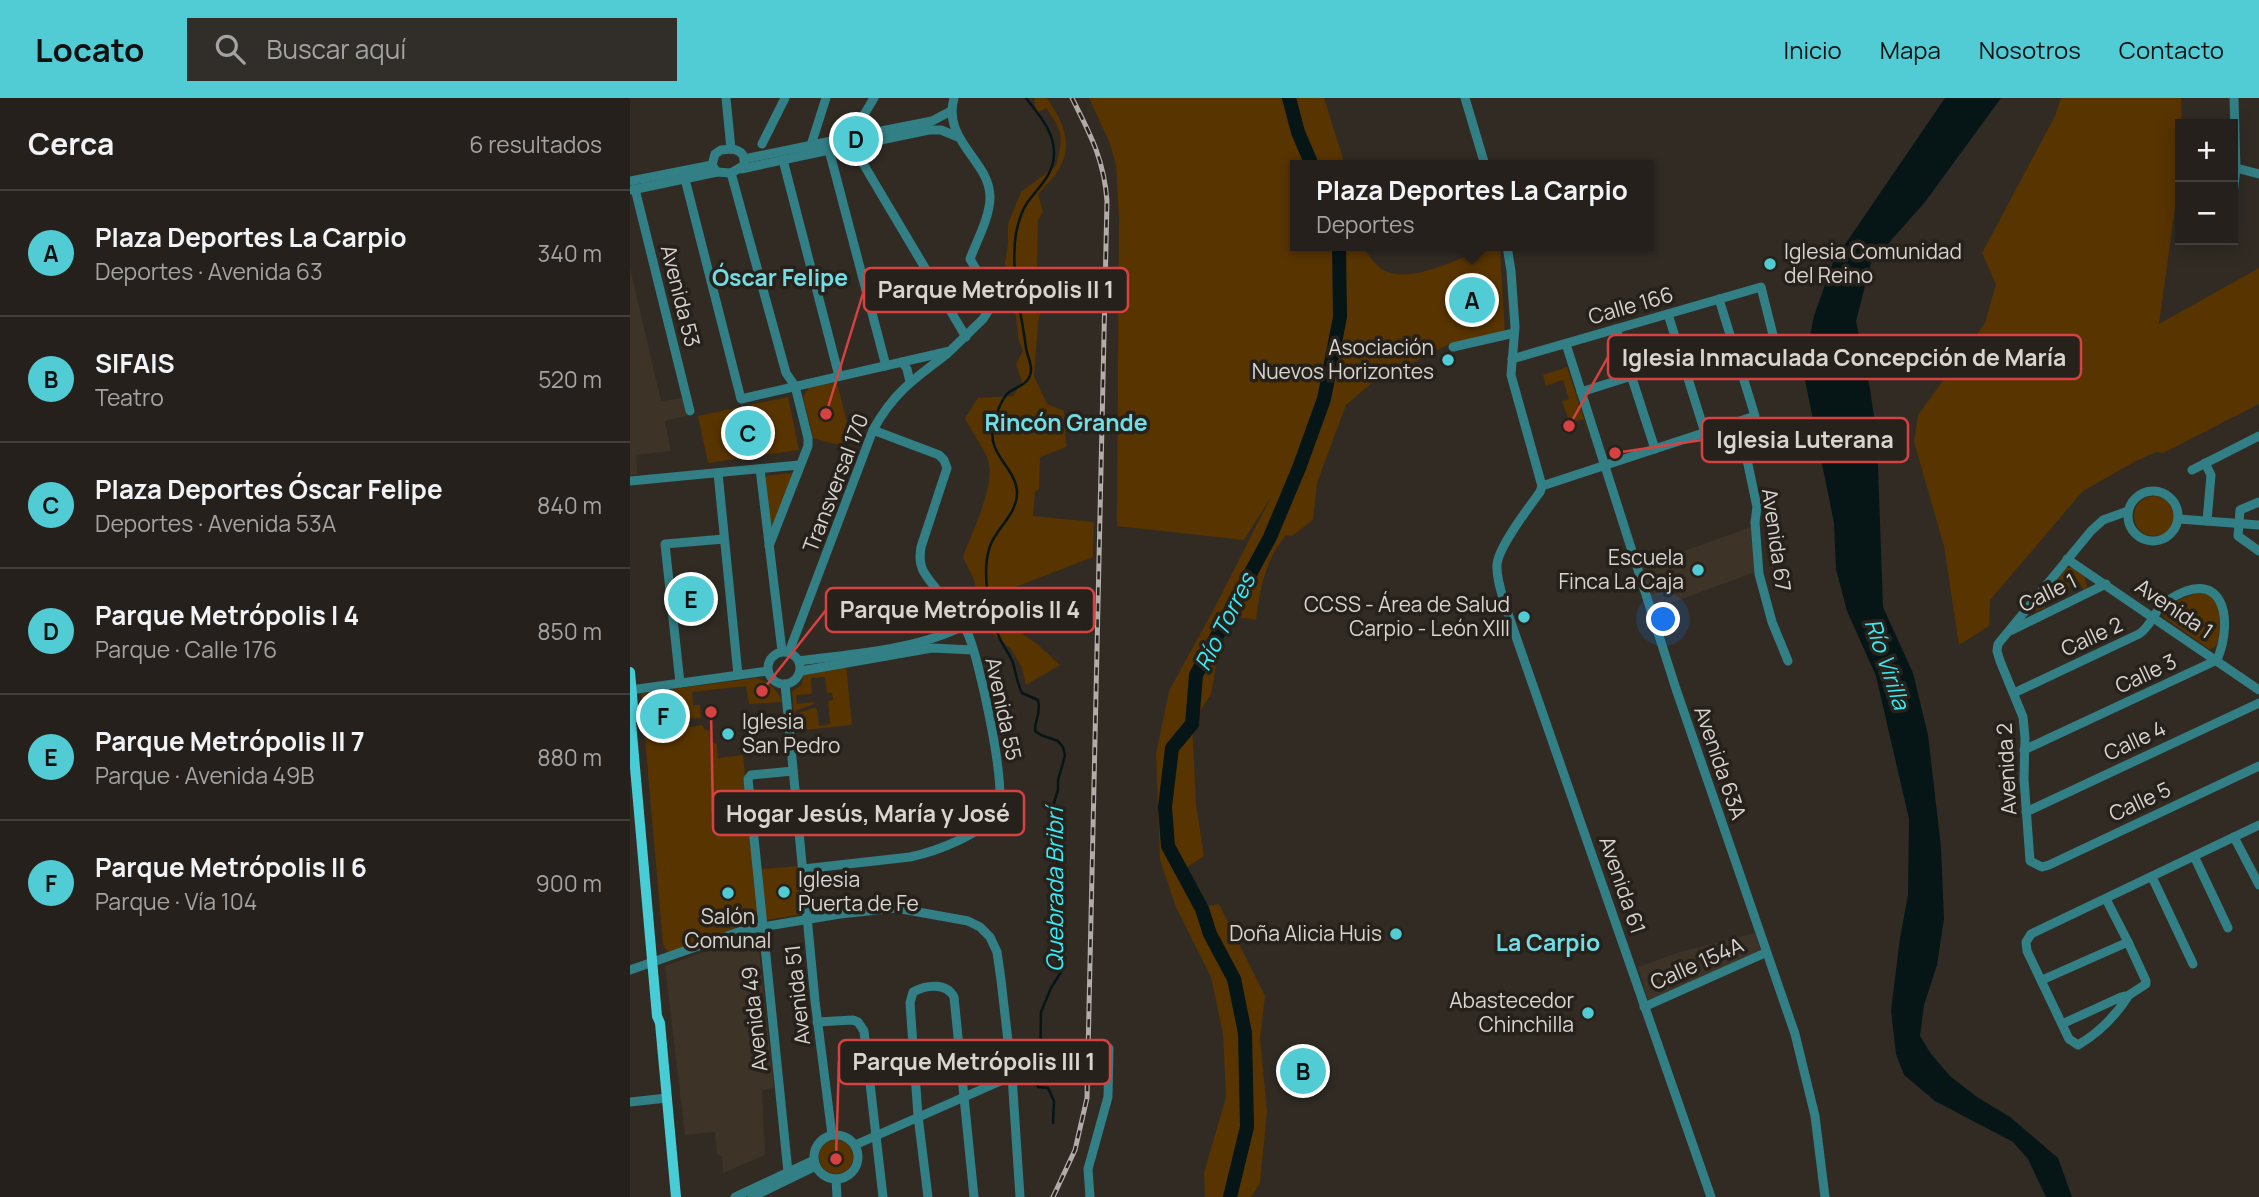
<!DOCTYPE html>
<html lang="es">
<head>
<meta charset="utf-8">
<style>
  body { margin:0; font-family:Manrope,sans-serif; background:#312d28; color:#f1f3f6 }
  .controls { position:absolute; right:21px; top:21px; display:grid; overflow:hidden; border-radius:0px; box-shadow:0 4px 18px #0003 }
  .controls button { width:63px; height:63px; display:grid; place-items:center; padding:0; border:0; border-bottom:2px solid #423e3a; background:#25201b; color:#f1f3f6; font:35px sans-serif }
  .you { position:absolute; left:1034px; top:522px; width:24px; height:24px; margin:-18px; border:5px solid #fff; border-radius:50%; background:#1a73e8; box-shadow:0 0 0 10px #1a73e833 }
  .badge { display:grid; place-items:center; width:46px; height:46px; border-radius:50%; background:#51ccd5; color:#111; font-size:23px; font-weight:700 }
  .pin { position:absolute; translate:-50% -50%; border:4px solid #fff; box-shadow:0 2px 7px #0006 }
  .popup { position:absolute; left:660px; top:62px; width:364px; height:91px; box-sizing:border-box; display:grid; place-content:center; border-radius:0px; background:#25201b; filter:drop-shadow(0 2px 5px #0005); font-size:23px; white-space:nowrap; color:#a3a3a3 }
  .popup b { font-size:26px; color:#f1f3f6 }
  .popup::after { content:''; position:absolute; left:50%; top:100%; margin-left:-14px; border:14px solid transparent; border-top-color:#25201b }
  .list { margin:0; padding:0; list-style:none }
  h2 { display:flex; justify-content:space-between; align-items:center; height:91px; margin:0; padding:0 28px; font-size:30px }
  h2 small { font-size:23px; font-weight:400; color:#a3a3a3 }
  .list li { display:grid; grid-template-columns:46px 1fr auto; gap:21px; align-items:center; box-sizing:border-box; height:126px; padding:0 28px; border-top:2px solid #423e3a }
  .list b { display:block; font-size:26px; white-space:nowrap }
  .list p { margin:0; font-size:23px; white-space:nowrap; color:#a3a3a3 }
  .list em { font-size:23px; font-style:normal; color:#a3a3a3 }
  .icon { flex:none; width:38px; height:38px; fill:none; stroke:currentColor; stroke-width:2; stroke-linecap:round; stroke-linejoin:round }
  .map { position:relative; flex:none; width:1629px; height:1099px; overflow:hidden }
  header { display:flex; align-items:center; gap:42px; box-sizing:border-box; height:98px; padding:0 35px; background:#51ccd5; color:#111 }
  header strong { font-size:33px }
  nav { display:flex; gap:38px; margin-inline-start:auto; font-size:24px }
  .search { width:490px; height:63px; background:#312d28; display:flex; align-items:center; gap:18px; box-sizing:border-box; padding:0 24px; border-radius:0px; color:#a3a3a3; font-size:26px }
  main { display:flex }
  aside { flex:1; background:#25201b }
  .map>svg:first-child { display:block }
  .built { fill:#3d3327 }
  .green { fill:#583400; fill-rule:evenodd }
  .water { fill:#061617 }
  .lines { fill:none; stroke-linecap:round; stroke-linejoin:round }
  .stream { stroke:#061617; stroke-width:2.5 }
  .river { stroke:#061617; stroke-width:14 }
  .minor { stroke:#327f85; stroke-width:9 }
  .major { stroke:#48cdd7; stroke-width:10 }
  .rail-casing { stroke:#b1aca8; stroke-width:5 }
  .rail { stroke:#27211b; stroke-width:2.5; stroke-dasharray:8; stroke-linecap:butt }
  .poi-dot { fill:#51ccd5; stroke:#27211b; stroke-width:2.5 }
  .labels { text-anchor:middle; stroke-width:7; stroke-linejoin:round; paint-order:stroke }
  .poi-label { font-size:21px; fill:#d8d4d0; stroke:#27211b; text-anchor:end }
  .street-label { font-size:21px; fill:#d8d4d0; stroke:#27211b }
  .neighbourhood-label { font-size:23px; font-weight:bold; fill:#71dde5; stroke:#27211b }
  .water-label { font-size:23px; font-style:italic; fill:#37ebf7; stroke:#27211b }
  .leader { fill:none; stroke:#d64241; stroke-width:2.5 }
  .callout-dot { fill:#d64241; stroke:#27211b; stroke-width:2.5 }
  .callout { fill:#27211b; stroke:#d64241; stroke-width:2.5 }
  .callout-label { font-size:23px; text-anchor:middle; font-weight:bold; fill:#d8d4d0 }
</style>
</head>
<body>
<header>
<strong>Locato</strong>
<div class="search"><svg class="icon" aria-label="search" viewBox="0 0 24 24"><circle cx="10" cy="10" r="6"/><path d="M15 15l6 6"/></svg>Buscar aquí</div>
<nav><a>Inicio</a><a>Mapa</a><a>Nosotros</a><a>Contacto</a></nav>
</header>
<main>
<aside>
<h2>Cerca<small>6 resultados</small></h2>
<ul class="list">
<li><span class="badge">A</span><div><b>Plaza Deportes La Carpio</b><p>Deportes · Avenida 63</p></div><em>340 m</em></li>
<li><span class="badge">B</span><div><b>SIFAIS</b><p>Teatro</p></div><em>520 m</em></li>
<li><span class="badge">C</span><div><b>Plaza Deportes Óscar Felipe</b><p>Deportes · Avenida 53A</p></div><em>840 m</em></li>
<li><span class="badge">D</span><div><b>Parque Metrópolis I 4</b><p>Parque · Calle 176</p></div><em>850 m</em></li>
<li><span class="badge">E</span><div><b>Parque Metrópolis II 7</b><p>Parque · Avenida 49B</p></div><em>880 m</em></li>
<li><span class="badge">F</span><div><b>Parque Metrópolis II 6</b><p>Parque · Vía 104</p></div><em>900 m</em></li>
</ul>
</aside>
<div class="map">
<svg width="1629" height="1099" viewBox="0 0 1629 1099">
  <rect width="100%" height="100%" fill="#312b24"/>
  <g class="built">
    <path d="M0,170L31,303L53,300L57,318L35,323L41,353L6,357L7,377H0Z"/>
    <path d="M1121,429L1125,474L1025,511L1010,469Z"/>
    <path d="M127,835L144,990L132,992L135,1057L93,1075L92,1058L87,1057L85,1034L55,1037L35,868Z"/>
    <path d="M1125,835L1131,854L1018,902L1008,869L1050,854Z"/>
  </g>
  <g class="green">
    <path d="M404,0H417C431,21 444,44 430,69C425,79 415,88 408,96L413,114L408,122L407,169L415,188L408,226L404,278L417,306L434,313L436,349L410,359L409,391L405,394L403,418L464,424L463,459L370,495L374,523L407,546L430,567L396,587L392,570L381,551L363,536L352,513L344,482L333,459C342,433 368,384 357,359C351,346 342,334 335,320L348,300L383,298L392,284L386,266L393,253L388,240L386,219L375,166L378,146V126L391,94L426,68C433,39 434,35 416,10L406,15Z"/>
    <path d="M459,0H694L715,67H665V148H736V154C741,160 748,170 755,173C784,186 834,158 861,148H870L875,235L821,245L780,266L778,281L755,277L742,285L716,307L687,385L683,422L662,438L656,437C635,462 630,491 626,522L607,519L590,545L581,596L562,626L566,706L574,758L557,769L577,808L589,806L635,898L630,941L637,1013L630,1085L621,1099H575L574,1075L596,999L593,936L581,879L546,809L530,762L526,656L539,593L584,511L641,399L614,442L487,428L489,119L486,67L479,43Z"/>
    <path d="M1431,0H1551L1552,26H1550V74L1529,226L1629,170V306L1533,355L1526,354L1506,363L1453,393L1360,502L1359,528L1329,547L1314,448L1284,344L1288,317L1355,225L1366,186L1352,155L1425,18Z"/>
    <path d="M937,269L961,342L953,321L944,324L943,320L939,322L932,303L939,301L933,282L916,288L913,277Z"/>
    <path d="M207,284L218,329L213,348L183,340L173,299L179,290Z"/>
    <path d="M158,299L169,352L78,365L68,318Z"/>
    <path d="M163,375L139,438L133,378Z"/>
    <circle cx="1524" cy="418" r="20"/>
    <path d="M1436,470H1442L1455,479L1457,489L1454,492L1449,484L1412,502L1415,510L1400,515Z"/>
    <path d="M77,492L79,512L62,513L61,508L44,510L43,494Z"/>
    <path d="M1568,494L1585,499C1592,513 1596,539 1583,550L1579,551L1535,520L1532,516L1537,507Z"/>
    <path d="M216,567L222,627L165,633L162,593L172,587L173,574ZM195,579L197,595H202L203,602L198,603L200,626L189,628L187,611L184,610L165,616V613L184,606L183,604L167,606L166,597L182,596L181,580Z"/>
    <path d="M126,580C139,583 147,592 153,604L119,606L116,588L62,594L63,607H70L71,620L59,621L60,629L72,627L75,632H79L80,643L87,646L88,660L113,657L130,821L43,853H37L33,846L11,595Z"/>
    <path d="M169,768L174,816L136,822L131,771Z"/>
    <circle cx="206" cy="1059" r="17"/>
  </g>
  <path class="water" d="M1315,0H1371L1295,104L1241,165L1226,223L1240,291L1247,339L1253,509L1283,575L1298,637L1311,749L1314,821L1307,867L1294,907L1290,938L1301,956L1320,978L1347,999L1380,1019L1428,1060L1442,1099H1416L1398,1061L1383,1044L1305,1003L1274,977L1266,956L1261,913L1270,840L1278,797L1279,721L1246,578L1217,513L1206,471L1204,425L1173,272L1184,218L1203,164Z"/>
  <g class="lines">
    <path class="stream" d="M396,0C409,17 424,33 424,55C424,77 409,88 397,105C392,112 388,126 386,135C380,175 391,211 396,250C397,257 401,264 401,271C401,287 386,288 377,296C371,303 366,317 364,325C355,356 385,368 387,393C388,416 367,429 360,448C351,473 359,518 370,541C374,549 380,557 383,565C386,575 387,585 392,595L408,602C411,618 405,619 405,633L411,637L428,643L433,649L435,658L428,682V692L422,711L428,773L431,874L421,890L411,914L410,975L405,983L408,989L418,990L424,1003L423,1025"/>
    <g class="river">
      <path d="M659,0L668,34L682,67"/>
      <path d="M600,1099L617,1029L615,935L604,881L580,836L572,811L538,748L535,709L542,650L562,626L566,577L640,439L669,370L694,301L710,219L709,148"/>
    </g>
    <g class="minor">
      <path d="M96,0L101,51"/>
      <path d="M835,0L855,67"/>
      <path d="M226,30L244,0"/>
      <circle cx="226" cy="41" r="11"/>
      <path d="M236,36L302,23L321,13"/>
      <path d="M236,45L299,32H311L328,39"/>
      <path d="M132,46L155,0"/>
      <path d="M181,47L196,0"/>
      <path d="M101,51C111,52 117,58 113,68L101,75L87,74L82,67L85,56L91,52Z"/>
      <path d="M199,52L256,268"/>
      <path d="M225,52L336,239"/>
      <path d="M114,61L216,40"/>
      <path d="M153,62L209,278"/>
      <path d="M1606,70L1629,76"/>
      <path d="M111,71L218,48"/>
      <path d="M101,75L156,275L165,288L178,340V348L139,448"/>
      <path d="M55,81L111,301L320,253L353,221L362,207L361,197L340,161C347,142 360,119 360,99C360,63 312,43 324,0"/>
      <path d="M0,83L82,67"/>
      <path d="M5,91L60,313"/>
      <path d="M2,92L87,74"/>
      <path d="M1603,98L1606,70L1604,0"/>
      <path d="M877,148L881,173L885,229L881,277L912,388"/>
      <path d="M1038,216L1075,335"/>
      <path d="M986,231L1025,351"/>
      <path d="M936,246L1046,591L1165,936L1185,1018L1195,1099"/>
      <path d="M823,249L884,235"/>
      <path d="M882,261L1131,189L1143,237"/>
      <path d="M272,264L277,271L280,284"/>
      <path d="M951,294L1103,246"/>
      <path d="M1109,324L1127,409L1125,424L1129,476L1142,524L1158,563"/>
      <path d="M1575,365L1581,377L1577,423"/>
      <path d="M130,371L152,553"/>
      <path d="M1562,372L1629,338"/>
      <path d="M88,375L108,577"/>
      <path d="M0,383L169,367"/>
      <path d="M912,388L910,394C899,409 869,448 867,466C866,480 872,496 876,510L1081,1099"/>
      <path d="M912,388L1125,318L1089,201"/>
      <circle cx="1523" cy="418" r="25"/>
      <path d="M1629,404L1610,412L1608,438L1629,453"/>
      <path d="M1498,413L1473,422L1461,433L1368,546L1367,553L1370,563L1393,619L1395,640L1394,681L1400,763L1412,769L1419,767L1629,668"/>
      <path d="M1549,421L1629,427"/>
      <path d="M1437,461L1629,592"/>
      <path d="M1380,533L1476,486"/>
      <circle cx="154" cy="570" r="16"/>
      <path d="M159,554L243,332C263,295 285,280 317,256"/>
      <path d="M169,563C221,556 286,552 333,528"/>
      <path d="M171,573L302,550L343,552"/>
      <path d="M50,585L35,446L94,441"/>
      <path d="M155,586L185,903L202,1037"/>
      <path d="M0,592L138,573"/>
      <path d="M1384,595L1509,536C1522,528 1524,511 1537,503C1592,466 1605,519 1587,562L1394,652"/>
      <path d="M124,630L159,627"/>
      <path d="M1396,714L1629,605"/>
      <path d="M1604,739L1629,787"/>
      <path d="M1564,758L1598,830"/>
      <path d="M173,771L280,759C304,754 358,735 368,711C377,688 349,561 338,536C330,519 315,503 304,488C300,483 294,476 292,470C289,463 290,456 291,449L317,370L314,362L309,357L243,332"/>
      <path d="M1522,779L1563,866"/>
      <path d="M1476,801L1498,844"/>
      <path d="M0,872L114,832L210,816L266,810L338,823L350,829L360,839L367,854L371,882L382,978L390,1099"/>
      <path d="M1412,882L1498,844L1516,883V886L1496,899"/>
      <path d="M1014,909L1135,855"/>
      <path d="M187,924L223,922L228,924L234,933L253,1099"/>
      <path d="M1432,926L1491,899L1495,898L1497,900C1485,918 1467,936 1448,947L1439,941L1397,853L1396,844L1401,836L1629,727"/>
      <path d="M0,1004L37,1000"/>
      <circle cx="206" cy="1059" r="22"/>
      <path d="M225,1047L382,978"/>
      <path d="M158,1074L118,681L121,677L163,673"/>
      <path d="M206,1081L207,1099"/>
      <path d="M105,1099L184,1062"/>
      <path d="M122,1099L186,1068"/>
      <path d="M298,1099L288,1018L280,905L283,894C296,887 316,884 324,899L344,1099"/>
      <path d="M460,1099L458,1071L478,999L479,950"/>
    </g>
    <g class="major">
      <path d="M0,574L4,620"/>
      <path d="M0,613L27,918L30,925L46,1099"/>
    </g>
    <defs>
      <path id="rail" d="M423,1099L445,1052L457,1000L477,103C474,61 460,36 442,0"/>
    </defs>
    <use href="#rail" class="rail-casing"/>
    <use href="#rail" class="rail"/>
  </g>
  <g class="poi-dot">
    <circle cx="1140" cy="166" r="7"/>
    <circle cx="818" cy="262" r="7"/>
    <circle cx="1068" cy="472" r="7"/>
    <circle cx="894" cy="519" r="7"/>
    <circle cx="98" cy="636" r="7"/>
    <circle cx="154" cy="794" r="7"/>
    <circle cx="98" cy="795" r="7"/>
    <circle cx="766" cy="836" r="7"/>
    <circle cx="958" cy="915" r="7"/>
  </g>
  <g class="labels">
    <g class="poi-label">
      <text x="1154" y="161" text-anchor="start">Iglesia Comunidad<tspan x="1154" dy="24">del Reino</tspan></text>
      <text x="804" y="257">Asociación<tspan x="804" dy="24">Nuevos Horizontes</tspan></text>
      <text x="1054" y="467">Escuela<tspan x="1054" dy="24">Finca La Caja</tspan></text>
      <text x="880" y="514">CCSS - Área de Salud<tspan x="880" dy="24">Carpio - León XIII</tspan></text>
      <text x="112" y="631" text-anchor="start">Iglesia<tspan x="112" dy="24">San Pedro</tspan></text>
      <text x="168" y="789" text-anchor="start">Iglesia<tspan x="168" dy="24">Puerta de Fe</tspan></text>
      <text x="98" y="826" text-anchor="middle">Salón<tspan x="98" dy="24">Comunal</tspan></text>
      <text x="752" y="843">Doña Alicia Huis</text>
      <text x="944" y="910">Abastecedor<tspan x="944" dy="24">Chinchilla</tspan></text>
    </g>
    <g class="street-label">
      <text transform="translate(50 198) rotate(76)" y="7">Avenida 53</text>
      <text transform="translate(1001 208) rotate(-16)" y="7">Calle 166</text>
      <text transform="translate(206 385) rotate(-69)" y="7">Transversal 170</text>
      <text transform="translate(1146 442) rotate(82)" y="7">Avenida 67</text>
      <text transform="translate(1418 495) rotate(-26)" y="7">Calle 1</text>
      <text transform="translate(1544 511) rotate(34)" y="7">Avenida 1</text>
      <text transform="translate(1462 539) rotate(-25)" y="7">Calle 2</text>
      <text transform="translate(1516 576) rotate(-25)" y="7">Calle 3</text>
      <text transform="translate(373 611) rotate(78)" y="7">Avenida 55</text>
      <text transform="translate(1505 643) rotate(-25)" y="7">Calle 4</text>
      <text transform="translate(1090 665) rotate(71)" y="7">Avenida 63A</text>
      <text transform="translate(1377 671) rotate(-93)" y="7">Avenida 2</text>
      <text transform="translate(1510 704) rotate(-25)" y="7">Calle 5</text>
      <text transform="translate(992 787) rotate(71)" y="7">Avenida 61</text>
      <text transform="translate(1067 866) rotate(-24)" y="7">Calle 154A</text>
      <text transform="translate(168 897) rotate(-96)" y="7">Avenida 51</text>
      <text transform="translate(125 921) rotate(-96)" y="7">Avenida 49</text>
    </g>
    <g class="neighbourhood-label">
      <text x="150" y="188">Óscar Felipe</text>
      <text x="436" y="333">Rincón Grande</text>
      <text x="918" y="853">La Carpio</text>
    </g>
    <g class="water-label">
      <text transform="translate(595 524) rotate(-63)" y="8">Río Torres</text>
      <text transform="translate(1257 566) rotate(71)" y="8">Río Virilla</text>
      <text transform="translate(425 792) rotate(-90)" y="8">Quebrada Bribrí</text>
    </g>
  </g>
  <path class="leader" d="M196 316L234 192M939 328L978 259M985 355L1072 342M132 593L196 512M81 614L83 715M206 1061L209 964"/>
  <g class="callout-dot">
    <circle cx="196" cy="316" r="7"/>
    <circle cx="939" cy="328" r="7"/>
    <circle cx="985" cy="355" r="7"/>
    <circle cx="132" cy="593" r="7"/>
    <circle cx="81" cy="614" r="7"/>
    <circle cx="206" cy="1061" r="7"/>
  </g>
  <g class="callout">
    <rect x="234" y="170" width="264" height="44" rx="7"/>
    <rect x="978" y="237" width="473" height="44" rx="7"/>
    <rect x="1072" y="320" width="206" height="44" rx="7"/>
    <rect x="196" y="490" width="268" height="44" rx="7"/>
    <rect x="83" y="693" width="311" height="44" rx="7"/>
    <rect x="209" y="942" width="271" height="44" rx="7"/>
  </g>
  <g class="callout-label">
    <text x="366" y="200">Parque Metrópolis II 1</text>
    <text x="1214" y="268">Iglesia Inmaculada Concepción de María</text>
    <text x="1175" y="350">Iglesia Luterana</text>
    <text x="330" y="520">Parque Metrópolis II 4</text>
    <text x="238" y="724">Hogar Jesús, María y José</text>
    <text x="344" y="972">Parque Metrópolis III 1</text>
  </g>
</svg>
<div class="controls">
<button>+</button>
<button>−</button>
</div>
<div class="you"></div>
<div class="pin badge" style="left:842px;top:202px">A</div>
<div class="popup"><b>Plaza Deportes La Carpio</b>Deportes</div>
<div class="pin badge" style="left:673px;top:973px">B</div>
<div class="pin badge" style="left:118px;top:335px">C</div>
<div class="pin badge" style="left:226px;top:41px">D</div>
<div class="pin badge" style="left:61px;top:501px">E</div>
<div class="pin badge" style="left:33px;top:618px">F</div>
</div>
</main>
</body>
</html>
